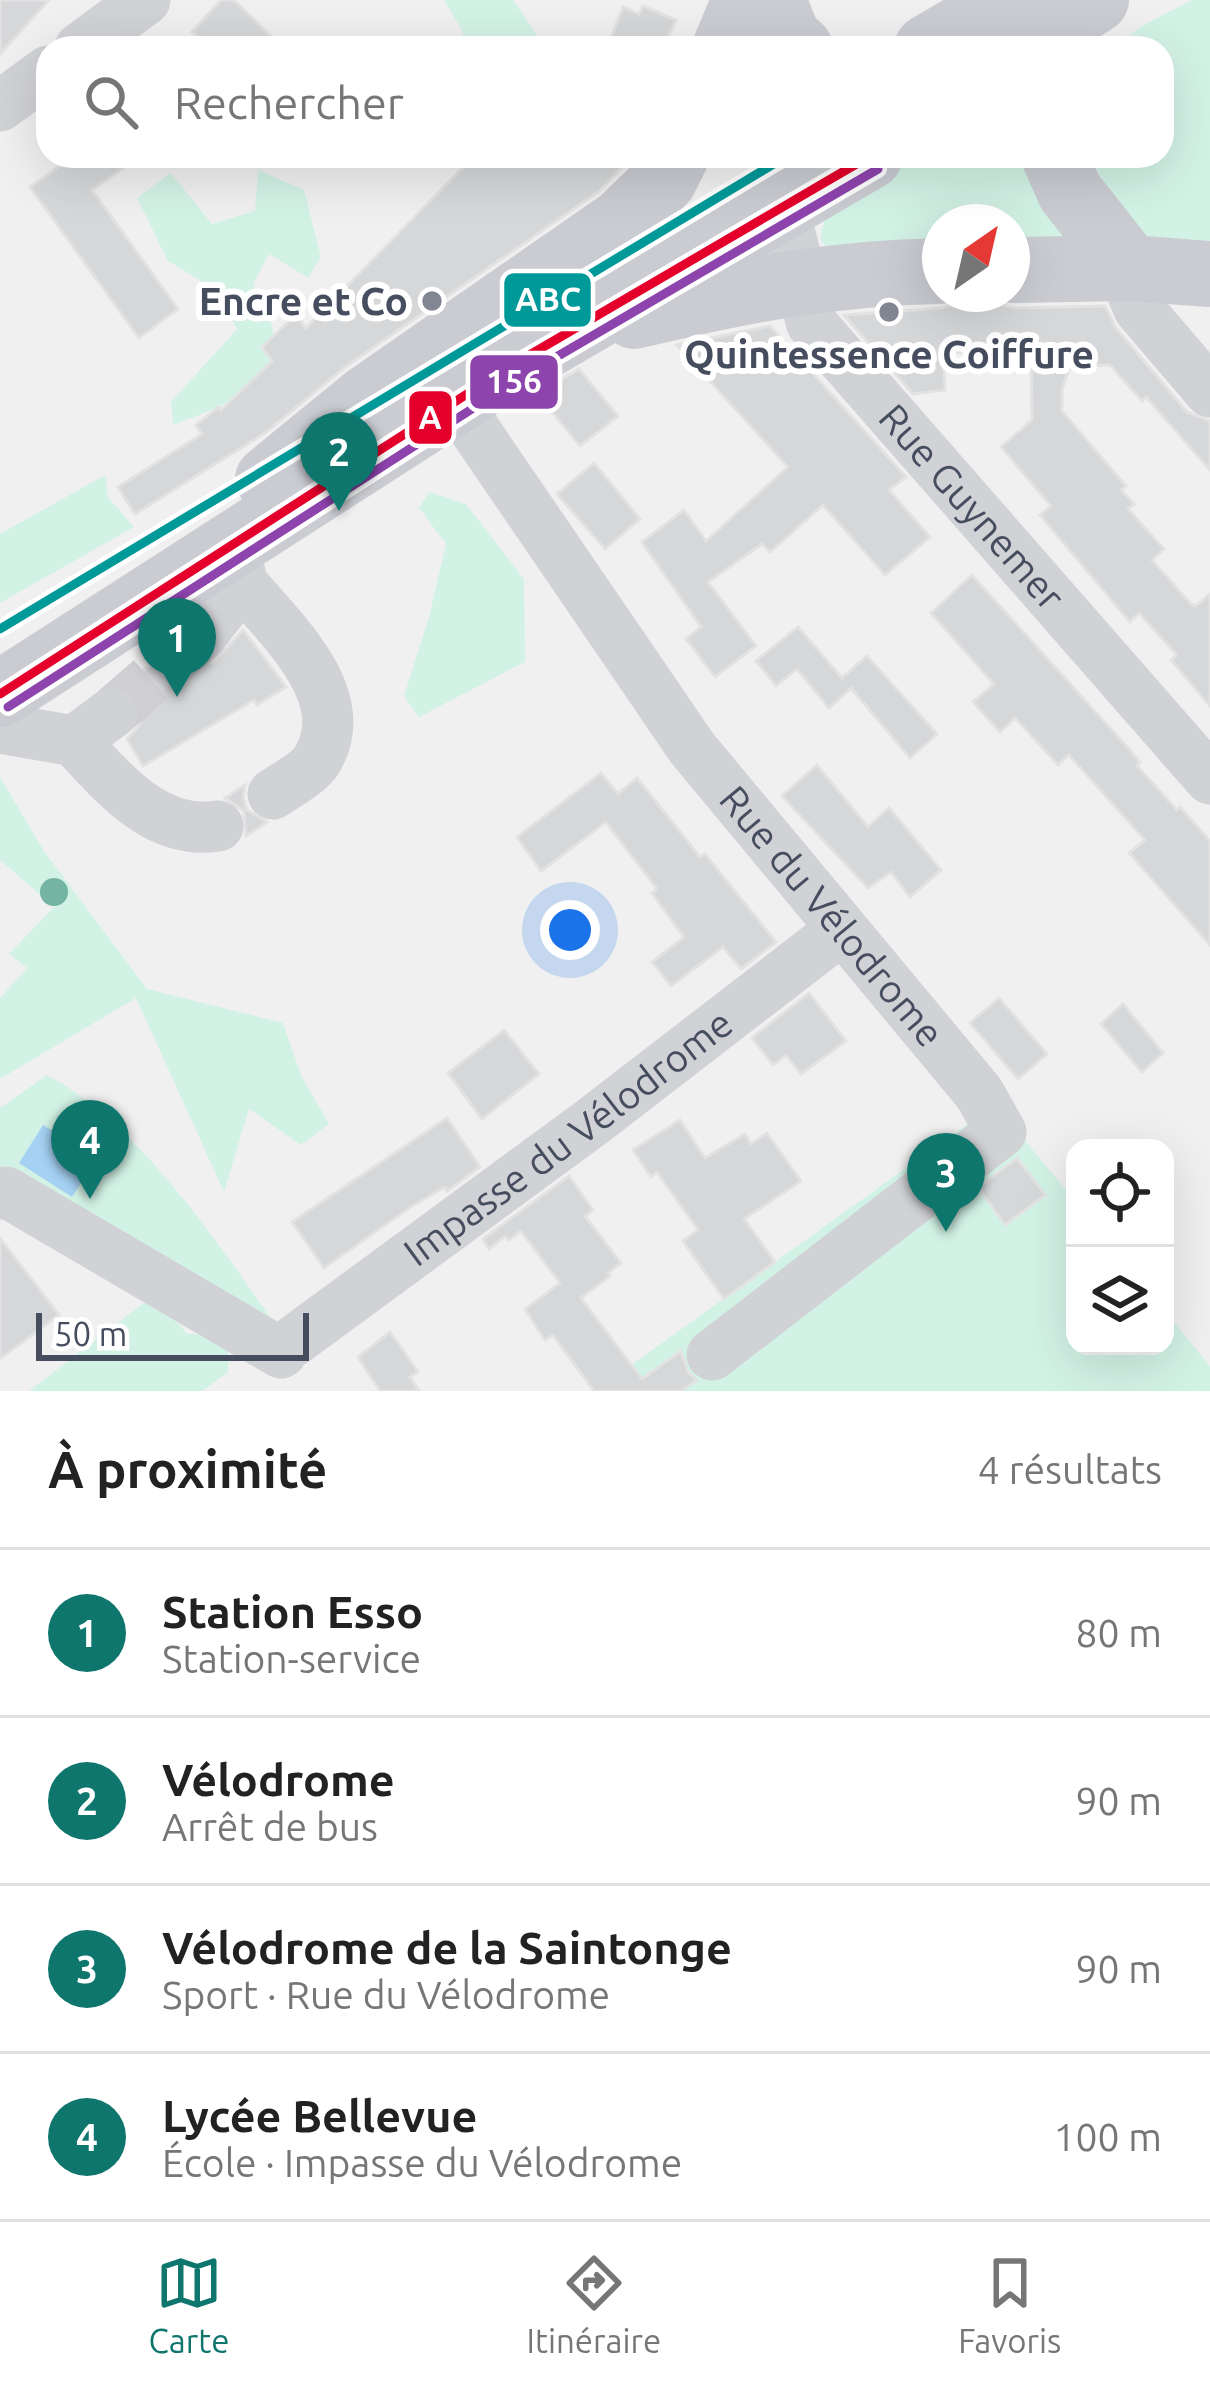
<!DOCTYPE html>
<html lang="fr">
<head>
<meta charset="utf-8">
<style>
  body { margin:0; font-family:Ubuntu,sans-serif; background:#f2f2f2; color:#222 }
  .controls { position:absolute; right:36px; bottom:36px; display:grid; overflow:hidden; border-radius:24px; box-shadow:0 12px 48px #0002 }
  .controls button { width:108px; height:108px; display:grid; place-items:center; padding:0; border:0; border-bottom:3px solid #e0e0e0; background:#fff; color:#222; font:60px sans-serif }
  .compass { position:absolute; left:922px; top:204px; width:108px; height:108px; border-radius:50%; background:#fff; box-shadow:0 12px 48px #0002; rotate:34deg }
  .scale { position:absolute; left:36px; bottom:30px; width:273px; box-sizing:border-box; padding-left:12px; border:6px solid #464d5f; border-top:0; font-size:33px; line-height:42px; white-space:nowrap; color:#464d5f; -webkit-text-stroke:9px #fff; paint-order:stroke }
  .you { position:absolute; left:570px; top:930px; width:42px; height:42px; margin:-30px; border:9px solid #fff; border-radius:50%; background:#1a73e8; box-shadow:0 0 0 18px #1a73e833 }
  .badge { display:grid; place-items:center; width:78px; height:78px; border-radius:50%; background:#0f766e; color:#fff; font-size:39px; font-weight:700 }
  .pin { position:absolute; translate:-50% -99px; filter:drop-shadow(0 3px 6px #0008) }
  .pin::after { content:''; position:absolute; top:63px; width:42px; height:36px; background:inherit; clip-path:polygon(0 0,100% 0,50% 100%) }
  .list { margin:0; padding:0; list-style:none }
  h2 { display:flex; justify-content:space-between; align-items:center; height:156px; margin:0; padding:0 48px; font-size:51px }
  h2 small { font-size:39px; font-weight:400; color:#767676 }
  .list li { display:grid; grid-template-columns:78px 1fr auto; gap:36px; align-items:center; box-sizing:border-box; height:168px; padding:0 48px; border-top:3px solid #e0e0e0 }
  .list b { display:block; font-size:45px; white-space:nowrap }
  .list p { margin:0; font-size:39px; white-space:nowrap; color:#767676 }
  .list em { font-size:39px; font-style:normal; color:#767676 }
  .icon { flex:none; width:66px; height:66px; fill:none; stroke:currentColor; stroke-width:2; stroke-linecap:round; stroke-linejoin:round }
  .map { position:relative; flex:none; width:1210px; height:1391px; overflow:hidden }
  .search { position:absolute; background:#fff; box-shadow:0 12px 48px #0002; left:36px; right:36px; top:36px; height:132px; display:flex; align-items:center; gap:30px; box-sizing:border-box; padding:0 42px; border-radius:36px; color:#767676; font-size:45px }
  .sheet { height:828px; background:#fff }
  nav { display:flex; justify-content:space-around; align-items:center; box-sizing:border-box; height:168px; border-top:3px solid #e0e0e0; background:#fff; font-size:33px; color:#767676 }
  nav a { display:grid; justify-items:center; gap:6px }
  nav .on { color:#0f766e }
  .map>svg:first-child { display:block }
  .green { fill:#d3f2e6 }
  .water { fill:#a5d1f3 }
  .building { fill:#d6d7d9; stroke:#e2e2e3; stroke-width:3 }
  .lines { fill:none; stroke-linecap:round; stroke-linejoin:round }
  .minor-tunnel { stroke:#cfcfd3; stroke-width:51; stroke-dasharray:51 26; stroke-linecap:butt }
  .minor { stroke:#d1d2d6; stroke-width:51 }
  .major { stroke:#caccd2; stroke-width:66 }
  .bus-1-casing { stroke:#fff; stroke-width:18 }
  .bus-2-casing { stroke:#fff; stroke-width:18 }
  .bus-3-casing { stroke:#fff; stroke-width:18 }
  .bus-1 { stroke:#e4002b; stroke-width:9 }
  .bus-2 { stroke:#8e44ad; stroke-width:9 }
  .bus-3 { stroke:#099; stroke-width:9 }
  .tree { fill:#74b4a2 }
  .poi-dot { fill:#828692; stroke:#fff; stroke-width:4.5 }
  .labels { text-anchor:middle; stroke-width:12; stroke-linejoin:round; paint-order:stroke }
  .poi-label { font-size:39px; font-weight:bold; fill:#464d5f; stroke:#fff; text-anchor:end }
  .street-label { font-size:39px; fill:#464d5f; stroke:#fff }
  .line-badge { stroke:#fff; stroke-width:4.5 }
  .badge-label { font-size:33px; text-anchor:middle; font-weight:bold; fill:#fff }
</style>
</head>
<body>
<div class="map">
<svg width="1210" height="1391" viewBox="0 0 1210 1391">
  <rect width="100%" height="100%" fill="#f1f0f0"/>
  <g class="green">
    <path d="M444,0H513L546,48H463V32Z"/>
    <path d="M1192,0H1210V252L1141,235L1104,191L1092,156H1162V48H1115L1140,27Z"/>
    <path d="M907,156H1033L1102,257L1012,260V222H940V262L830,255L820,237L827,212Z"/>
    <path d="M258,170L304,190L321,257L308,278L269,254L253,284C260,299 273,321 274,337C277,391 212,410 173,425L171,402L237,329L216,290L168,261L137,198L171,173L212,224L255,211Z"/>
    <path d="M105,475L108,497L134,527L0,603V534Z"/>
    <path d="M429,492L466,504L524,579L525,662L419,717L404,696L429,617L446,544L419,508Z"/>
    <path d="M0,777L44,851L147,989L283,1023L301,1075L329,1124L301,1145L249,1109L224,1192L136,998L0,1079V998L27,968L9,954L54,907L0,860Z"/>
    <path d="M47,1075C137,1123 214,1237 272,1320L228,1305L0,1168V1108Z"/>
    <path d="M995,1104L1075,1201V1346H1165V1311L1210,1366V1391H595Z"/>
    <path d="M154,1295L187,1334H216L229,1355L228,1372L202,1391H29Z"/>
  </g>
  <path class="water" d="M43,1125L97,1158L72,1197L19,1163Z"/>
  <g class="building">
    <path d="M0,0H49L0,54Z"/>
    <path d="M221,0H234L283,48H208L192,32Z"/>
    <path d="M643,6L676,20L663,48H607L623,7L639,14Z"/>
    <path d="M74,156H140L92,190L178,309L139,338L30,187Z"/>
    <path d="M474,156H633L598,192L345,367L265,433L135,514L118,487L202,434L196,425L218,407L221,410L272,361L262,347L296,315L306,328Z"/>
    <path d="M961,302H993L1013,308L1105,306L1116,328L1187,412L1210,421V470L1146,397L1142,401L1110,365L1070,366L1062,389V411L1126,486L1121,490L1134,504L1128,509L1164,549L1152,560L1191,604L1196,606L1210,594V706L1171,660L1177,655L1139,613L1130,622L1040,515L1051,506L1001,447L1032,420L1031,352H943L945,390L913,394L844,315L941,308Z"/>
    <path d="M770,326L906,477L889,490L930,537L885,575L823,505L770,552L762,544L708,582L756,646L715,677L686,639L701,627L642,542L684,510L706,541L788,467L677,345Z"/>
    <path d="M579,369L618,416L580,446L537,394Z"/>
    <path d="M594,463L640,519L605,549L557,494Z"/>
    <path d="M972,575L1129,749L1140,762L1137,766L1177,810L1180,807L1210,841V945L1129,853L1145,840L1069,755L1058,765L1015,718L1000,732L973,702L994,684L931,613Z"/>
    <path d="M798,627L842,678L867,656L937,734L910,758L851,688L829,708L797,669L776,686L756,661Z"/>
    <path d="M243,630L286,687L257,705L254,700L143,766L127,739L139,726L142,709L135,694L118,685L177,650L185,659L197,664L214,662Z"/>
    <path d="M817,765L868,827L889,808L941,870L910,897L891,872L868,888L782,796Z"/>
    <path d="M601,773L618,794L637,778L700,857L705,854L776,942L741,969L723,947L671,986L652,962L684,937L652,893L657,889L606,822L541,871L517,837Z"/>
    <path d="M245,785L243,797L247,810L267,822L246,836L244,811L225,798Z"/>
    <path d="M809,993L846,1041L801,1074L786,1055L773,1065L752,1038Z"/>
    <path d="M999,998L1047,1054L1018,1079L970,1023Z"/>
    <path d="M1123,1004L1163,1053L1142,1072L1101,1024Z"/>
    <path d="M504,1030L539,1074L482,1119L448,1073Z"/>
    <path d="M447,1118L480,1167L447,1191L445,1187L412,1206L324,1268L292,1222Z"/>
    <path d="M680,1120L705,1158L745,1134L751,1144L767,1133L801,1181L744,1219L775,1262L724,1299L683,1241L698,1230L657,1172L651,1177L633,1150Z"/>
    <path d="M1017,1158L1045,1195L1005,1225L978,1187Z"/>
    <path d="M569,1176L593,1210L585,1216L621,1263L608,1273L610,1276L581,1298L642,1379L681,1351L688,1372L697,1380L681,1391H594L553,1335L545,1340L525,1309L560,1283L521,1231L509,1240L505,1236L489,1249L483,1239Z"/>
    <path d="M0,1238L59,1315L0,1359Z"/>
    <path d="M390,1332L418,1372L410,1377L419,1391H380L358,1357Z"/>
  </g>
  <g class="lines">
    <path class="minor-tunnel" d="M112,713L202,635"/>
    <g class="minor">
      <path d="M80,48L145,0"/>
      <path d="M0,106L48,71"/>
      <path id="s1" d="M769,184C795,224 797,278 812,324L1210,779"/>
      <path d="M1130,268L1133,295L1139,309L1210,392"/>
      <path id="s2" d="M455,401L692,748L979,1093L1001,1132L712,1355"/>
      <path d="M242,583C279,628 356,695 317,760C309,773 286,785 273,794"/>
      <path d="M202,635L242,583L236,554"/>
      <path d="M0,728L74,741L112,713"/>
      <path d="M74,741C113,782 155,836 218,826"/>
      <path d="M0,1194L6,1192L281,1353"/>
      <path id="s3" d="M291,1343L592,1122L841,930"/>
    </g>
    <g class="major">
      <path d="M773,0L788,38L800,48"/>
      <path d="M725,48L745,0"/>
      <path d="M927,48L1008,0"/>
      <path d="M1021,48L1096,0"/>
      <path d="M1054,156L1070,192L1130,268"/>
      <path d="M1012,270L1130,268L1210,274"/>
      <path d="M634,316C739,291 831,273 940,271"/>
      <path d="M268,479L367,398L622,221L664,180L676,156"/>
      <path d="M0,694L509,367L870,156"/>
    </g>
    <defs>
      <path id="bus-1" d="M0,694L509,367L870,156"/>
      <path id="bus-2" d="M8,707L517,380L878,169"/>
      <path id="bus-3" d="M0,629L787,156"/>
    </defs>
    <use href="#bus-1" class="bus-1-casing"/>
    <use href="#bus-2" class="bus-2-casing"/>
    <use href="#bus-3" class="bus-3-casing"/>
    <use href="#bus-1" class="bus-1"/>
    <use href="#bus-2" class="bus-2"/>
    <use href="#bus-3" class="bus-3"/>
  </g>
  <circle class="tree" cx="54" cy="892" r="14"/>
  <g class="poi-dot">
    <circle cx="432" cy="301" r="12"/>
    <circle cx="889" cy="312" r="12"/>
  </g>
  <g class="labels">
    <g class="poi-label">
      <text x="408" y="315">Encre et Co</text>
      <text x="889" y="368" text-anchor="middle">Quintessence Coiffure</text>
    </g>
    <g class="street-label">
      <text dy="14" stroke="none"><textPath href="#s1" startOffset="390">Rue Guynemer</textPath></text>
      <text dy="14" stroke="none"><textPath href="#s2" startOffset="639">Rue du Vélodrome</textPath></text>
      <text dy="14" stroke="none"><textPath href="#s3" startOffset="345">Impasse du Vélodrome</textPath></text>
    </g>
  </g>
  <g class="line-badge">
    <rect x="502" y="271" width="91" height="58" rx="12" fill="#099"/>
    <rect x="468" y="353" width="92" height="58" rx="12" fill="#8e44ad"/>
    <rect x="407" y="389" width="47" height="57" rx="12" fill="#e4002b"/>
  </g>
  <g class="badge-label">
    <text x="548" y="311">ABC</text>
    <text x="514" y="393">156</text>
    <text x="430" y="429">A</text>
  </g>
</svg>
<div class="controls">
<button><svg class="icon" aria-label="locate" viewBox="0 0 24 24"><circle cx="12" cy="12" r="6"/><path d="M12 2v4M12 18v4M2 12h4M18 12h4"/></svg></button>
<button><svg class="icon" aria-label="layers" viewBox="0 0 24 24"><path d="M12 4l9 5-9 5-9-5zM3 14l9 5 9-5"/></svg></button>
</div>
<svg class="compass" viewBox="-18 -18 36 36"><path d="M0-13l5 13h-10z" fill="#e53935"/><path d="M0 13l5-13h-10z" fill="#767676"/></svg>
<div class="scale">50 m</div>
<div class="you"></div>
<div class="pin badge" style="left:177px;top:697px">1</div>
<div class="pin badge" style="left:339px;top:511px">2</div>
<div class="pin badge" style="left:946px;top:1232px">3</div>
<div class="pin badge" style="left:90px;top:1199px">4</div>
<div class="search"><svg class="icon" aria-label="search" viewBox="0 0 24 24"><circle cx="10" cy="10" r="6"/><path d="M15 15l6 6"/></svg>Rechercher</div>
</div>
<section class="sheet">
<h2>À proximité<small>4 résultats</small></h2>
<ul class="list">
<li><span class="badge">1</span><div><b>Station Esso</b><p>Station-service</p></div><em>80 m</em></li>
<li><span class="badge">2</span><div><b>Vélodrome</b><p>Arrêt de bus</p></div><em>90 m</em></li>
<li><span class="badge">3</span><div><b>Vélodrome de la Saintonge</b><p>Sport · Rue du Vélodrome</p></div><em>90 m</em></li>
<li><span class="badge">4</span><div><b>Lycée Bellevue</b><p>École · Impasse du Vélodrome</p></div><em>100 m</em></li>
</ul>
</section>
<nav>
<a class="on"><svg class="icon" aria-label="map" viewBox="0 0 24 24"><path d="M3 6l6-2 6 2 6-2v14l-6 2-6-2-6 2zM9 4v14M15 6v14"/></svg>Carte</a>
<a><svg class="icon" aria-label="directions" viewBox="0 0 24 24"><path d="M12 3l9 9-9 9-9-9zM9 14v-3h6M13 9l2 2-2 2"/></svg>Itinéraire</a>
<a><svg class="icon" aria-label="saved" viewBox="0 0 24 24"><path d="M7 4h10v16l-5-4-5 4z"/></svg>Favoris</a>
</nav>
</body>
</html>
